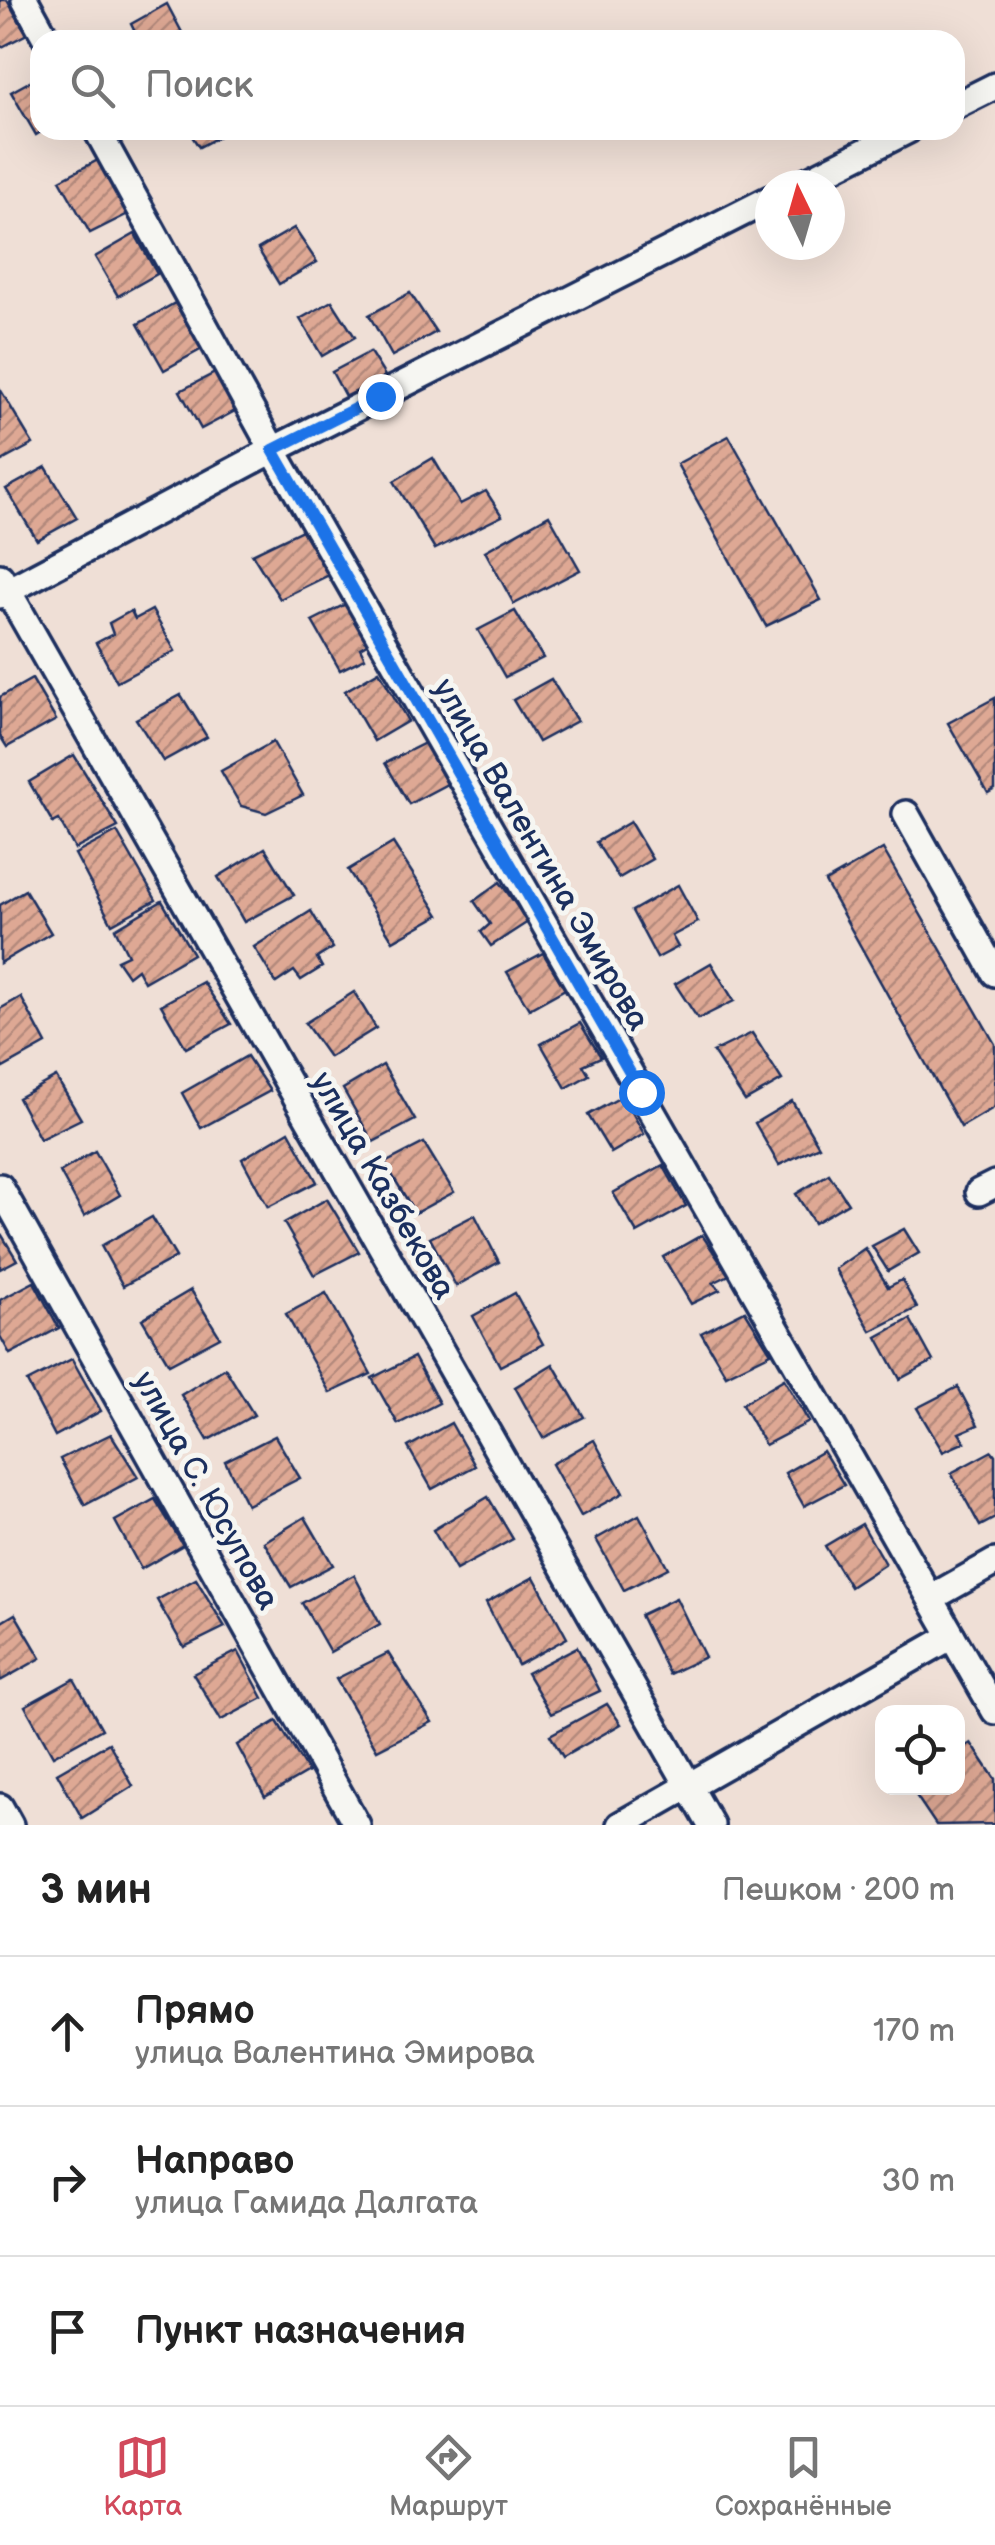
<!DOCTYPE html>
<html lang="ru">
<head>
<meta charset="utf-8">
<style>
  body { margin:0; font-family:"Balsamiq Sans",sans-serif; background:#f2f2f2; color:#222 }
  .controls { position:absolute; right:30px; bottom:30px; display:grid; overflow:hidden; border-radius:20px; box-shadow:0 10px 40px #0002 }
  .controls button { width:90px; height:90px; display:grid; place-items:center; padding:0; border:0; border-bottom:2px solid #e0e0e0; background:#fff; color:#222; font:50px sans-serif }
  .compass { position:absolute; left:755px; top:170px; width:90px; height:90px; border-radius:50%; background:#fff; box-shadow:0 10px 40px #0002; rotate:355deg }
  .stop { position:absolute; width:30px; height:30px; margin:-22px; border:8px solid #1a73e8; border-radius:50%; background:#fff }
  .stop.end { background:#1a73e8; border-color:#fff; box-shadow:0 2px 10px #0008 }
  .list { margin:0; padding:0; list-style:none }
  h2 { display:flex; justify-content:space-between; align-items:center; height:130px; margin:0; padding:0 40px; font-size:42px }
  h2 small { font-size:32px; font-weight:400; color:#767676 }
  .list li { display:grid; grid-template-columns:65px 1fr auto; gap:30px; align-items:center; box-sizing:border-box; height:150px; padding:0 40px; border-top:2px solid #e0e0e0 }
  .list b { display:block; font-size:38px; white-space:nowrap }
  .list p { margin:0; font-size:32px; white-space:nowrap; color:#767676 }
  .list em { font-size:32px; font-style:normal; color:#767676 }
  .icon { flex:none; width:55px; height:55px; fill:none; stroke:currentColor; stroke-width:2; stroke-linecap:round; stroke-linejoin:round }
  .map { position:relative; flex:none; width:995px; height:1825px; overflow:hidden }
  .search { position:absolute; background:#fff; box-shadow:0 10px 40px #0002; left:30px; right:30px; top:30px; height:110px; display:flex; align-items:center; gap:25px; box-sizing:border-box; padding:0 35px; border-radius:30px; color:#767676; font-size:38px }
  .sheet { height:580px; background:#fff }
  nav { display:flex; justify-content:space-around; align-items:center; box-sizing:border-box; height:140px; border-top:2px solid #e0e0e0; background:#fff; font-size:28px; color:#767676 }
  nav a { display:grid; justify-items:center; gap:5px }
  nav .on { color:#d1495b }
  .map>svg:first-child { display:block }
  .building { fill:url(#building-hatch); stroke:#1b2f5e; stroke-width:2.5 }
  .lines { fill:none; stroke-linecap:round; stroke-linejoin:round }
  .minor-casing { stroke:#1b2f5e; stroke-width:32 }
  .minor { stroke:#f6f6f2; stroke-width:25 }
  .route { stroke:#1a73e8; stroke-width:12 }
  .labels { text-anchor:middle; stroke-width:10; stroke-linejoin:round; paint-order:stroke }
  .street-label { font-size:32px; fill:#1b2f5e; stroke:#f6f6f2 }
</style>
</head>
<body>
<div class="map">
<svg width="995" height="1825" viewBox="0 0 995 1825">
  <defs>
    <pattern id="building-hatch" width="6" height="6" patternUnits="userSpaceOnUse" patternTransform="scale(2.5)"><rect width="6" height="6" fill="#dea894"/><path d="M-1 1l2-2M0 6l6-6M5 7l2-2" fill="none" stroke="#b3897c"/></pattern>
  </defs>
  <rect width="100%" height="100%" fill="#efdfd6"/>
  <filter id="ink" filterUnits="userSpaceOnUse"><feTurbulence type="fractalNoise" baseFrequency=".01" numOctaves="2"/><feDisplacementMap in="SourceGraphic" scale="20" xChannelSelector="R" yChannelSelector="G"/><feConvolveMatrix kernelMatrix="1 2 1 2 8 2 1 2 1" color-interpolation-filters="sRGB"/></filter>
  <g filter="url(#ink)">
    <g class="building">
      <path d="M0,0H7L27,34L0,48Z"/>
      <path d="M167,4L186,40H139L131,24Z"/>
      <path d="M40,76V130H44L36,135L11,92Z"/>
      <path d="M188,130H231L199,147Z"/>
      <path d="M100,159L128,214L90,233L60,180Z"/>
      <path d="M294,228L317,262L279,284L258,249Z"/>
      <path d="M135,234L157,274L118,296L95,257Z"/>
      <path d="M410,293L436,332L392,356L369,315Z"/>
      <path d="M332,301L355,337L322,356L300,319Z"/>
      <path d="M175,303L202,349L164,370L138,324Z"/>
      <path d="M370,352L385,376L346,398L332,372Z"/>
      <path d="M215,373L235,411L201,429L180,391Z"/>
      <path d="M0,389L33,444L0,462Z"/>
      <path d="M729,436L821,600L766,626L677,464Z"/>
      <path d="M433,458L460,504L486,491L502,516L435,549L394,481Z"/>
      <path d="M46,467L77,518L37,540L6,489Z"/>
      <path d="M549,515L580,570L514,604L485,551Z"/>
      <path d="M302,530L329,575L280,599L252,554Z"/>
      <path d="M348,603L370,642L360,648L365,658L340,670L312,621Z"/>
      <path d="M152,610L175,651L117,682L96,643L113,634L109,623L131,611L135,619Z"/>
      <path d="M515,611L543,658L505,677L478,630Z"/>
      <path d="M379,671L408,721L374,741L345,691Z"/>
      <path d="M32,679L56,720L7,747L0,736V697Z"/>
      <path d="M551,679L577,721L538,742L513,700Z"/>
      <path d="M181,695L207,737L163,761L136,719Z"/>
      <path d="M995,698V789L988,793L948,723Z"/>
      <path d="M273,742L303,795L266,813L241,806L221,771Z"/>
      <path d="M425,743L447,784L409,804L385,763Z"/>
      <path d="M74,755L118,827L75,849L59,820L53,823L29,782Z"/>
      <path d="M630,822L652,859L619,878L596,842Z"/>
      <path d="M117,832L156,900L112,924L75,854Z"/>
      <path d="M393,843L439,915L393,941L348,870Z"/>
      <path d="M265,848L294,895L244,922L218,877Z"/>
      <path d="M883,849L995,1044V1107L961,1127L825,882Z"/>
      <path d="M500,882L528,922L491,946L481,932L490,924L474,901Z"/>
      <path d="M678,885L698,922L672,936L678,947L657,958L632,911Z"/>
      <path d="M25,890L51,933L0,963V905Z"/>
      <path d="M162,901L193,954L144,982L137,969L128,976L117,960L128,955L115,929Z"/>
      <path d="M311,911L333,948L317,958L322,967L301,980L294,971L276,983L254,947Z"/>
      <path d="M543,953L565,989L529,1009L507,972Z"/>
      <path d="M711,963L734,1001L698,1019L675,984Z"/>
      <path d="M203,982L231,1024L186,1048L161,1005Z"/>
      <path d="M354,992L376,1028L329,1057L305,1023Z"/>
      <path d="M21,997L46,1044L3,1068L0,1063V1009Z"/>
      <path d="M580,1023L601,1057L583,1065L589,1075L566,1088L541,1044Z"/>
      <path d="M752,1033L782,1080L745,1101L713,1052Z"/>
      <path d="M247,1056L270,1091L201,1128L182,1093Z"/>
      <path d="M383,1065L415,1120L373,1142L343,1089Z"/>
      <path d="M56,1077L81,1119L40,1139L18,1098Z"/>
      <path d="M623,1096L644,1134L611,1153L588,1115Z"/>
      <path d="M792,1101L819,1146L779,1165L755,1123Z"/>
      <path d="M289,1131L317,1182L268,1207L242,1159Z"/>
      <path d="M424,1143L454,1192L415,1213L385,1163Z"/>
      <path d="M95,1151L120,1195L84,1216L60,1172Z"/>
      <path d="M663,1165L686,1206L637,1233L613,1193Z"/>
      <path d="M829,1174L848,1203L814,1223L796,1194Z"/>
      <path d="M327,1199L359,1252L314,1275L284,1223Z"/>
      <path d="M475,1215L499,1262L456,1286L430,1238Z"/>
      <path d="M152,1217L176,1257L123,1286L101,1246Z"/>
      <path d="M904,1229L919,1253L888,1271L872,1246Z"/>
      <path d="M0,1232L17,1260L0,1269Z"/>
      <path d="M702,1235L729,1275L713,1283L720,1290L691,1304L663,1257Z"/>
      <path d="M865,1248L888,1287L902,1280L917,1308L871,1331L835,1269Z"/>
      <path d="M34,1282L59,1328L10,1354L0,1336V1300Z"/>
      <path d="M191,1290L220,1337L169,1364L142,1319Z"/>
      <path d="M326,1293L371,1374L330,1393L286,1314Z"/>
      <path d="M515,1293L543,1344L500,1366L473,1316Z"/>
      <path d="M745,1311L771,1353L726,1375L701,1333Z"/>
      <path d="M910,1319L933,1361L900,1379L877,1337Z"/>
      <path d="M414,1357L439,1403L398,1424L372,1378Z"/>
      <path d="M72,1359L101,1411L55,1436L27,1382Z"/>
      <path d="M553,1364L584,1417L543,1438L515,1387Z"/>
      <path d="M225,1368L254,1415L208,1440L181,1395Z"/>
      <path d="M784,1379L809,1422L765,1445L742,1404Z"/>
      <path d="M958,1387L978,1425L959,1433L965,1442L943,1452L917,1408Z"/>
      <path d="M451,1423L475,1466L432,1489L408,1447Z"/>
      <path d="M111,1434L138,1477L85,1505L60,1459Z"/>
      <path d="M275,1436L300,1478L247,1505L225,1461Z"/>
      <path d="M594,1440L623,1493L581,1516L552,1464Z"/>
      <path d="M823,1451L844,1485L804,1506L785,1473Z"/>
      <path d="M992,1451L995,1455V1518L980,1526L951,1473Z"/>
      <path d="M488,1497L513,1539L456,1570L433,1530Z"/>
      <path d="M155,1499L183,1545L141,1569L115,1521Z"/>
      <path d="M639,1515L668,1568L624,1590L596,1539Z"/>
      <path d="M305,1517L333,1565L291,1587L264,1542Z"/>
      <path d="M862,1524L885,1564L850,1587L825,1546Z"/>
      <path d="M354,1575L380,1624L330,1652L302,1603Z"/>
      <path d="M534,1577L567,1638L518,1665L486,1603Z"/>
      <path d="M196,1579L225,1627L184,1647L157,1600Z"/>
      <path d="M676,1598L705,1657L669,1674L640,1615Z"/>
      <path d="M15,1614L41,1658L0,1681V1623Z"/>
      <path d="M577,1647L600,1691L551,1714L527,1673Z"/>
      <path d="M238,1651L263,1698L221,1720L193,1674Z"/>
      <path d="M388,1653L432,1722L377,1750L336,1679Z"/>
      <path d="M74,1679L102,1729L53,1756L25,1706Z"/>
      <path d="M607,1704L621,1724L563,1757L550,1735Z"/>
      <path d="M277,1721L308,1772L265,1797L237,1745Z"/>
      <path d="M109,1743L133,1786L82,1818L57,1773Z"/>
      <path d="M971,1743L995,1779V1824L936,1825L911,1788H958V1751Z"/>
    </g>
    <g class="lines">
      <defs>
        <g id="minor">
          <path d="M25,0L47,40"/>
          <path d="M955,106L995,86"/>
          <path d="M97,130L273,450L995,1711"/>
          <path d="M799,185L908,130"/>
          <path d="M0,577L711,1825"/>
          <path d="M0,595L273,450L770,199"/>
          <path d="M906,814L995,973"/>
          <path d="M0,1187L357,1825"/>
          <path d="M979,1192L995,1184"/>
          <path d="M931,1598L995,1562"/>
          <path d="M0,1807L10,1825"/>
          <path d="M620,1825L952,1636"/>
        </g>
      </defs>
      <use href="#minor" class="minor-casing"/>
      <use href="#minor" class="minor"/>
    </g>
  </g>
  <g class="lines" filter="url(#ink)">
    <path class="route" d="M380,396L273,450L641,1092"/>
  </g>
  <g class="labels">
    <g class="street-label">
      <text transform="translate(542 854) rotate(60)" y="11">улица Валентина Эмирова</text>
      <text transform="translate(384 1185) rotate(60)" y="11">улица Казбекова</text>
      <text transform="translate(207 1490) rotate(61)" y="11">улица С. Юсупова</text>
    </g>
  </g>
</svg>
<div class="controls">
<button><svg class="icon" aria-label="locate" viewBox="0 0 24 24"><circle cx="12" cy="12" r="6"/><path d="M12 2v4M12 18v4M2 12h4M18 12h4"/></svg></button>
</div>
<svg class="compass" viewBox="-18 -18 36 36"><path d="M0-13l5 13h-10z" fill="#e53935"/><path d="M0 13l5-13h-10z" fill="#767676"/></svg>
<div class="stop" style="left:641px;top:1092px"></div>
<div class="stop end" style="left:380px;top:396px"></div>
<div class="search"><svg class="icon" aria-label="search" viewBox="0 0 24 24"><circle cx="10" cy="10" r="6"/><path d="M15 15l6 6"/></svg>Поиск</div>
</div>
<section class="sheet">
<h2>3 мин<small>Пешком · 200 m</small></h2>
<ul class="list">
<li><svg class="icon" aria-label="ahead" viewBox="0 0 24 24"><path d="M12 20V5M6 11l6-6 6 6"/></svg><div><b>Прямо</b><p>улица Валентина Эмирова</p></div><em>170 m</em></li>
<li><svg class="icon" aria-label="right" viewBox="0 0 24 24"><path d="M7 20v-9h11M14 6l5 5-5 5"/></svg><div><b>Направо</b><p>улица Гамида Далгата</p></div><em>30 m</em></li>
<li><svg class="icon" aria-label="arrive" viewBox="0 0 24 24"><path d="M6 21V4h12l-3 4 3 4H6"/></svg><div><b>Пункт назначения</b></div></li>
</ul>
</section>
<nav>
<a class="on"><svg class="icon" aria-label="map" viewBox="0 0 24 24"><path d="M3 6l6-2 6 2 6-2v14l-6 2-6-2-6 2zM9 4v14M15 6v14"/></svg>Карта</a>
<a><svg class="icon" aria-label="directions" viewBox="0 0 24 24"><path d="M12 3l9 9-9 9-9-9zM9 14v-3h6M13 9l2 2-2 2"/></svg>Маршрут</a>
<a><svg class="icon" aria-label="saved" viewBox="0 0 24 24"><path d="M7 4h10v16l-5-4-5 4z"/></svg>Сохранённые</a>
</nav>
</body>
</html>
